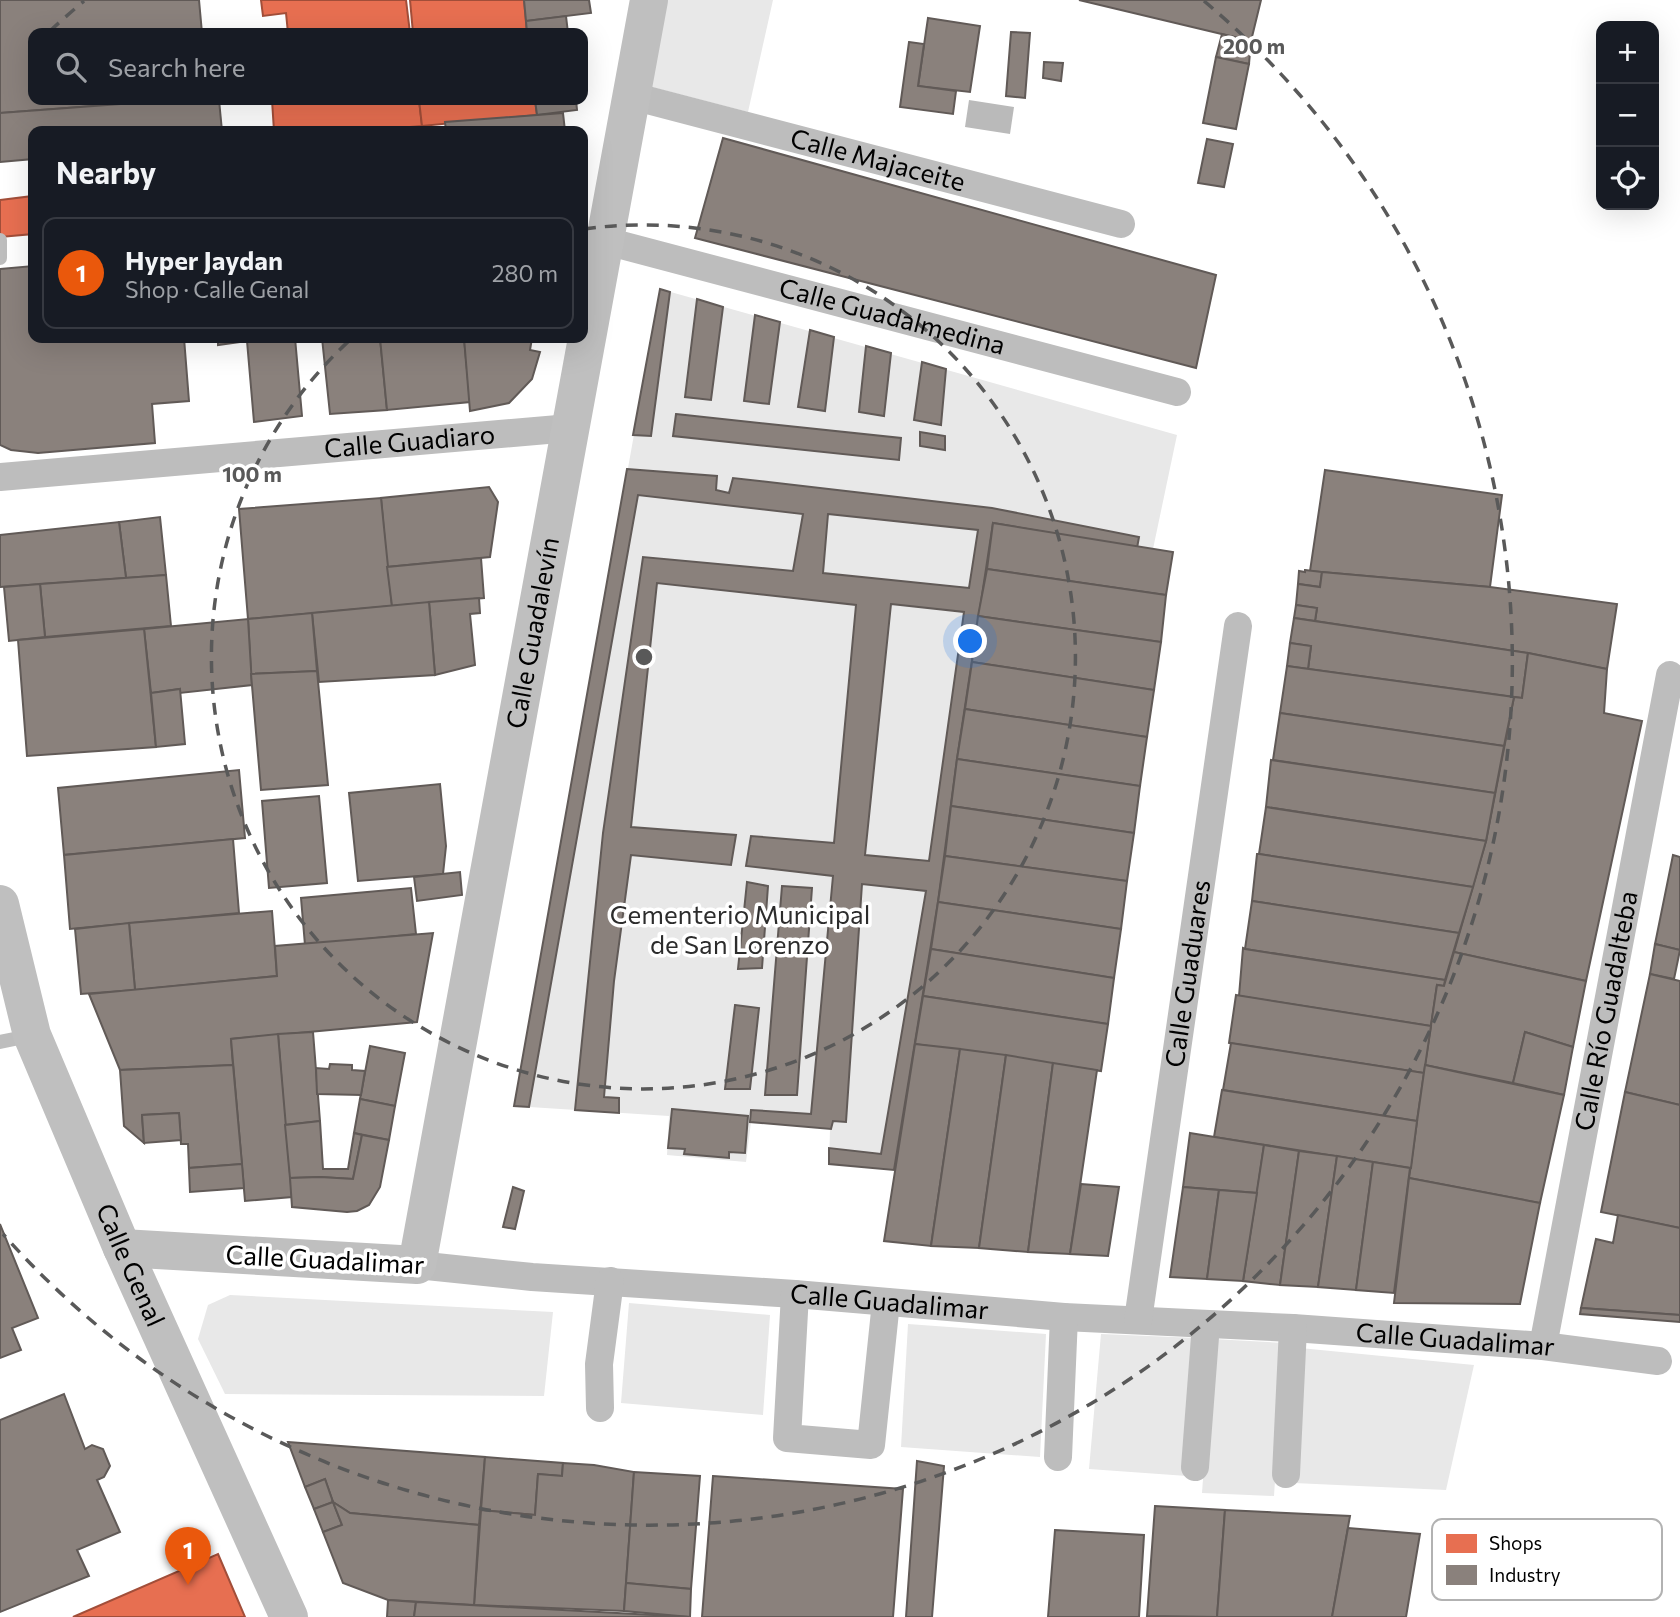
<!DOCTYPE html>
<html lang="en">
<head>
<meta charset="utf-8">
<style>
  body { margin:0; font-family:Commissioner,sans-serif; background:#20242c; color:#f1f3f6 }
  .controls { position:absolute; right:21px; top:21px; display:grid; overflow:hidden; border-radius:14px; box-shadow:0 7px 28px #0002 }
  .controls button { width:63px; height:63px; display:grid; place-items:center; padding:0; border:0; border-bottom:2px solid #363941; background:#171b24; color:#f1f3f6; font:35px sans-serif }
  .you { position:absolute; left:971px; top:642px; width:24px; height:24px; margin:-18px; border:5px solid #fff; border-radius:50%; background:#1a73e8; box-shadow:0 0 0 10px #1a73e833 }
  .badge { display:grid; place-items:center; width:46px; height:46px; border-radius:50%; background:#ea580c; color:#fff; font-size:23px; font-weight:700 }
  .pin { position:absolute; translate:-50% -58px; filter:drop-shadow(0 2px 4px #0008) }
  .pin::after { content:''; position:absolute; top:37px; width:24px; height:21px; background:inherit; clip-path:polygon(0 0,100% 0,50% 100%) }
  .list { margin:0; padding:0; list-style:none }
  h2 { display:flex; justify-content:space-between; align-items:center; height:91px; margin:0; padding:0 28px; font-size:30px }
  h2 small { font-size:23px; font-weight:400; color:#9ea1a6 }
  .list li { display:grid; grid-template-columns:46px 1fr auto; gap:21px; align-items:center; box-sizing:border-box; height:112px; margin:0 14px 14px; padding:0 14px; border:2px solid #363941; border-radius:14px }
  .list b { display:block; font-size:26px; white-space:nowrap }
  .list p { margin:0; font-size:23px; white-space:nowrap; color:#9ea1a6 }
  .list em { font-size:23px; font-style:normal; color:#9ea1a6 }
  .icon { flex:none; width:38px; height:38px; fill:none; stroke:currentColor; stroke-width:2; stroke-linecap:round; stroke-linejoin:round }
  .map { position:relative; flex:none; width:1680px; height:1617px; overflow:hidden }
  .search { position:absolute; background:#171b24; box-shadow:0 7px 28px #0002; left:28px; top:28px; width:560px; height:77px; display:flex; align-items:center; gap:18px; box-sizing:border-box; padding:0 24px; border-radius:14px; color:#9ea1a6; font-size:26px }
  .panel { position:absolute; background:#171b24; box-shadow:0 7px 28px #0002; left:28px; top:126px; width:560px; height:217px; border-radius:14px }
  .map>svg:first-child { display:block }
  .green { fill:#e8e8e8 }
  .water { fill:#bababa }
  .shops { fill:#e76f51; stroke:#a24e39; stroke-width:2 }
  .industry { fill:#8a817c; stroke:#615a57; stroke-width:2; fill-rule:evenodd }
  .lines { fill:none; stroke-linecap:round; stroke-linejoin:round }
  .lane { stroke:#bdbdbd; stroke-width:14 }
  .street { stroke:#bdbdbd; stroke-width:28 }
  .secondary { stroke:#bfbfbf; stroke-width:38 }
  .ring { fill:none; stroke:#595959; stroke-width:3.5; stroke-dasharray:12 9 }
  .labels { text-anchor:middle; stroke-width:7; stroke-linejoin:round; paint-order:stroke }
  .street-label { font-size:26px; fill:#000; stroke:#fff }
  .park-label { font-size:26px; fill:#2c2c2c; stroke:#fff }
  .key { fill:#fff; stroke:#b2b2b2; stroke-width:2 }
  .key-label { font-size:19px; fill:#000 }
  .centre { fill:#595959; stroke:#fff; stroke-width:3.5 }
  .ring-label { font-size:21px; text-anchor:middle; font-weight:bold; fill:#595959; stroke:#fff; stroke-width:7; stroke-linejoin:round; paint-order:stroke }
</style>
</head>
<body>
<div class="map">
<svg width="1680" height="1617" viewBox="0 0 1680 1617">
  <rect width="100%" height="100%" fill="#fff"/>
  <g class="green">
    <path d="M667,0H773L748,112L648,86Z"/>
    <path d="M660,289L1177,435L1153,549L993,524L923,996L894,1170L829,1164L830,1129L751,1122L746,1162L667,1155L669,1116L514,1106Z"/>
    <path d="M230,1295L553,1312L544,1396L225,1394L198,1339L208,1305Z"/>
    <path d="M629,1303L770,1315L763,1415L621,1403Z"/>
    <path d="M908,1324L1046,1334L1040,1457L901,1447Z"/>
    <path d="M1101,1334L1197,1338L1187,1476L1089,1469Z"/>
    <path d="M1213,1339L1284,1343L1274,1496L1202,1493Z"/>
    <path d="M1300,1348L1474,1365L1446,1490L1294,1483Z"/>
  </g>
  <path class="water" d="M969,100L1014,107L1010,134L965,127Z"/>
  <g class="shops">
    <path d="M261,0H406L410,33H288L286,13L263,16Z"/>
    <path d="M410,0H524L527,33H413Z"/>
    <path d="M272,100H419L422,126L361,131H274Z"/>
    <path d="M419,100H535L537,115L422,126Z"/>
    <path d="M33,196V234L0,237V200Z"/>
    <path d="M218,1554L245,1617H73Z"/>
  </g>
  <g class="industry">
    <path d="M0,0H199L202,33H33V100H174L0,113Z"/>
    <path d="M524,0H589L591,13L526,21Z"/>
    <path d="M1079,0H1261L1251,41Z"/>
    <path d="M566,16L568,33H527L526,21Z"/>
    <path d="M928,18L980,26L970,92L918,86Z"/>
    <path d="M1011,32L1030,33L1025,98L1006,96Z"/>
    <path d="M1222,34L1251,41L1249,64L1216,57Z"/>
    <path d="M909,42L924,44L918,86L956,91L953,114L900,107Z"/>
    <path d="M1216,57L1249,64L1236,129L1203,123Z"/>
    <path d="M1044,62L1063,63L1061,81L1043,78Z"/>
    <path d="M174,100H219L222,131H33V159L0,162V113Z"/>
    <path d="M535,100H576L577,110L537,115Z"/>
    <path d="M563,113L565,131H446L445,122Z"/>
    <path d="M723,138L1216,275L1196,368L695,238Z"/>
    <path d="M1207,139L1233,144L1224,187L1198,183Z"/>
    <path d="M33,266V338H184L189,401L152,404L155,443L38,453L11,450L0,445V269Z"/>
    <path d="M660,289L670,292L651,436L633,435Z"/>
    <path d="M697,299L723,307L711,400L685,397Z"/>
    <path d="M755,315L780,322L769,404L744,401Z"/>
    <path d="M810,330L834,337L825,411L798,407Z"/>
    <path d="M218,338H295L302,416L254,422L247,341L218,345Z"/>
    <path d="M322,338H380L387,410L330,414Z"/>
    <path d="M380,338H464L470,402L387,410Z"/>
    <path d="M464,338H532L530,350L540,352L532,379L509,403L470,411Z"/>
    <path d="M866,346L891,353L884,416L859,412Z"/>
    <path d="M922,362L946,369L941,425L914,420Z"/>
    <path d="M676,414L901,438L899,460L673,436Z"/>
    <path d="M920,432L945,436V450L920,446Z"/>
    <path d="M627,469L717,476L716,490L729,493L733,478L992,508L1139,537L1137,548L993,523L957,759L938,902L894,1170L829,1164V1148L881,1154L926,891L862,884L846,1122L833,1121L831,1129L750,1122L751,1110L811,1114L833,876L746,866L751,836L834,843L856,605L657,583L631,827L736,835L731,865L631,855L614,981L604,1097L619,1098V1113L575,1110L603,833L643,557L793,571L803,514L638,495L529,1107L514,1106ZM828,514L978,530L969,588L823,573ZM891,604L964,612L929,861L865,855Z"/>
    <path d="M1325,470L1502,495L1490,587L1310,571Z"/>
    <path d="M489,487L498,502L490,557L387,567L381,498Z"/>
    <path d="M381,498L392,606L248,619L239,509Z"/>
    <path d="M160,517L166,575L126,578L119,522Z"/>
    <path d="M119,522L126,578L0,587V535Z"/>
    <path d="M993,523L1173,552L1166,595L987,569Z"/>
    <path d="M481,558L484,598L392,606L387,567Z"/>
    <path d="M987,569L1166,595L1161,642L978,616Z"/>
    <path d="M1305,570L1322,572L1320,587L1298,584L1299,571L1305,572Z"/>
    <path d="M1322,572L1490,587L1617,604L1607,669L1528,653L1315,621L1317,608L1296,605L1298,584L1320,587Z"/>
    <path d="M166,575L171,626L45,637L40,584Z"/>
    <path d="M40,584L45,637L9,641L4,587Z"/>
    <path d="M479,598L480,613L470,614L475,665L435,675L429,602Z"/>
    <path d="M429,602L435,675L319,682L312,613Z"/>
    <path d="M1296,605L1317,608L1315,621L1294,618Z"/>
    <path d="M312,613L317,671L251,674L248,619Z"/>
    <path d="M978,616L1161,642L1154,690L972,662Z"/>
    <path d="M1294,618L1528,653L1522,698L1308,669L1311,646L1290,643Z"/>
    <path d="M248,619L252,685L180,693V689L151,693L144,629Z"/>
    <path d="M144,629L156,747L27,756L18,640Z"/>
    <path d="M1290,643L1311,646L1308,669L1287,666Z"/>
    <path d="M1528,653L1607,669L1604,713L1642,721L1586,981L1454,952L1486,841L1514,697L1522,698Z"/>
    <path d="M972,662L1154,690L1147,737L965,709Z"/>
    <path d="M1287,666L1514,697L1504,746L1280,713Z"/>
    <path d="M317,671L328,785L261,790L251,674Z"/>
    <path d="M180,689L185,744L156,747L151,693Z"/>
    <path d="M965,709L1147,737L1140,786L957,759Z"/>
    <path d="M1280,713L1504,746L1495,793L1273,760Z"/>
    <path d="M957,759L1140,786L1134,833L951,806Z"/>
    <path d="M1271,760L1495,793L1486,841L1266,807Z"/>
    <path d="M239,770L245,838L64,855L58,788Z"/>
    <path d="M440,784L446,846L443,874L358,881L349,793Z"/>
    <path d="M319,796L327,883L269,888L262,801Z"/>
    <path d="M951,806L1134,833L1127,881L945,856Z"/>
    <path d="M1266,807L1486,841L1473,887L1259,854Z"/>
    <path d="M233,839L239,913L70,929L64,855Z"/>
    <path d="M1257,854H1259L1473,887L1459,933L1252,901Z"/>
    <path d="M1673,855L1680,857V950L1655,944Z"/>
    <path d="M945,856L1127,881L1121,929L938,902Z"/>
    <path d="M460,872L462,895L417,901L414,877Z"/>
    <path d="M747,882L768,886L762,968L738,969Z"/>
    <path d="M782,886L812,888L797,1095H765Z"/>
    <path d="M411,888L416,934L305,945L301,898Z"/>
    <path d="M1252,901L1459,933L1445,980L1245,949Z"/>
    <path d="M938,902L1121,929L1114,978L931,949Z"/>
    <path d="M272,911L277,976L135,990L129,923Z"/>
    <path d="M129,923L135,990L81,994L75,929Z"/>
    <path d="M433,933L417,1022L231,1039L233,1065L120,1070L89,994L277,976L275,946Z"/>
    <path d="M1655,944L1680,950L1674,979L1650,974Z"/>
    <path d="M1243,948L1245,949L1445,980L1444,986L1437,985L1431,1026L1239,996Z"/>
    <path d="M931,949L1114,978L1108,1024L923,996Z"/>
    <path d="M1454,952L1586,981L1573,1047L1525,1032L1513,1083L1425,1065L1437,985L1444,986Z"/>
    <path d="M1650,974L1680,981V1105L1625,1092Z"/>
    <path d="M1236,995L1431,1026L1424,1073L1229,1043Z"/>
    <path d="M923,996L1108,1024L1101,1071L915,1044Z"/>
    <path d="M735,1005L759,1008L750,1089H725Z"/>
    <path d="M313,1032L320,1121L285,1125L278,1034Z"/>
    <path d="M1525,1032L1573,1047L1564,1095L1513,1083Z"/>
    <path d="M278,1034L292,1197L245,1201L231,1039Z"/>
    <path d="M1231,1043L1424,1073L1417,1121L1223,1090Z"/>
    <path d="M915,1044L960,1049L931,1246L884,1241Z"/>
    <path d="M370,1046L405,1053L395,1106L360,1099Z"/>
    <path d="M960,1049L1006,1055L979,1248L931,1246Z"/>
    <path d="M1006,1055L1053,1063L1028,1252L979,1248Z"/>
    <path d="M1053,1063L1097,1070L1070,1254L1028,1252Z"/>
    <path d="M330,1064L352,1065V1070L365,1071L361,1095L317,1094L316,1068L329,1069Z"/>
    <path d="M233,1065L242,1164L189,1168L188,1144H181L179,1113L142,1115L144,1143L124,1126L120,1070Z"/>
    <path d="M1425,1065L1564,1095L1540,1203L1409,1178Z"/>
    <path d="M1222,1090L1417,1121L1411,1168L1214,1137Z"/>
    <path d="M1625,1092L1680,1105V1228L1601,1212Z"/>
    <path d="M360,1099L395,1106L389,1140L354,1133Z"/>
    <path d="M672,1109L748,1116L745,1153L729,1152V1158L684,1154L685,1149L668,1148Z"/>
    <path d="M179,1113L181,1140L144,1143L142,1115Z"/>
    <path d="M320,1121L323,1169H348L354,1133L362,1135L353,1179L320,1177L290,1178L285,1125Z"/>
    <path d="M1190,1133L1264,1145L1257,1193L1183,1187Z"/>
    <path d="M362,1135L389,1140L380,1187L369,1205L357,1211L347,1212L292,1207L290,1178L320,1177L353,1179Z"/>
    <path d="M1264,1145L1299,1151L1280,1285L1243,1281Z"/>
    <path d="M1299,1151L1337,1156L1318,1287L1280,1285Z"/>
    <path d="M1337,1156L1373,1162L1356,1290L1318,1287Z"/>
    <path d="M1373,1162L1410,1168L1394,1293L1356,1290Z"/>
    <path d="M242,1164L244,1188L190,1192L189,1168Z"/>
    <path d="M1409,1178L1540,1203L1520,1304L1394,1303Z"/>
    <path d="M1081,1184L1119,1187L1108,1256L1070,1254Z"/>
    <path d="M513,1187L524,1191L515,1229L503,1227Z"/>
    <path d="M1183,1187L1219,1190L1207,1279L1170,1277Z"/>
    <path d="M1219,1190L1257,1193L1243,1281L1207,1279Z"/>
    <path d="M1618,1215L1680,1228V1315L1581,1308L1596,1239L1613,1243Z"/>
    <path d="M0,1224L38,1318L12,1328L21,1350L0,1358Z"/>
    <path d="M1581,1308L1680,1315V1322L1580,1314Z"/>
    <path d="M64,1394L85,1449L92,1445L103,1449L110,1466L104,1477L97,1480L120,1532L77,1550L89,1576L0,1612V1420Z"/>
    <path d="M288,1442L485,1457L479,1525L350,1513L333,1502L325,1479L305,1487Z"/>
    <path d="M485,1457L563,1463L562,1476L538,1474L535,1515L481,1510Z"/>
    <path d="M917,1461L944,1466L932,1617H906Z"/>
    <path d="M563,1463L594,1465L634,1472L624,1611L474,1605L481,1510L535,1515L538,1474L562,1476Z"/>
    <path d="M634,1472L700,1476L691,1589L626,1583Z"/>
    <path d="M713,1476L903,1489L893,1617H702Z"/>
    <path d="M325,1479L333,1502L314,1509L305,1487Z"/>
    <path d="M333,1502L342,1525L323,1532L314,1509Z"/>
    <path d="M333,1502L350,1513L479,1525L474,1605L388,1600L343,1583L323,1532L342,1525Z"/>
    <path d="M1155,1506L1225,1510L1217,1617L1147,1616Z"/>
    <path d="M1225,1510L1350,1516L1332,1617H1217Z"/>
    <path d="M1348,1528L1420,1534L1406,1617H1332Z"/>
    <path d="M1055,1530L1144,1535L1139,1617H1048Z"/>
    <path d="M626,1583L691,1589L690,1617L624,1611Z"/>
    <path d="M388,1600L416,1602L414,1617H387Z"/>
    <path d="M416,1602L690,1617H414Z"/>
  </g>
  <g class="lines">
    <g class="lane">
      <path d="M0,240V258"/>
      <path d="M0,1042L29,1036"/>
    </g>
    <g class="street">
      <path id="s1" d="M632,96L1121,224"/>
      <path id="s2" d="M606,241L1177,392"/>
      <path id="s3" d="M0,477L570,428"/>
      <path id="s4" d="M417,1265L532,1277L795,1294L1064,1317L1293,1328L1543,1346L1658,1361"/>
      <path d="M795,1294L787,1438L871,1445L886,1302"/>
      <path id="s5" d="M1138,1320L1238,626"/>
      <path id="s6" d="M1543,1346L1670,675"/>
      <path d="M600,1408L599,1364L610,1281"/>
      <path d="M1058,1457L1064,1317"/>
      <path d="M1195,1467L1206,1324"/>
      <path d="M1286,1474L1293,1328"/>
    </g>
    <g class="secondary">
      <path id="s7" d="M0,904L32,1035L122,1248L289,1617"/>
      <path id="s8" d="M122,1248L417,1265L649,0"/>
    </g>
  </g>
  <g class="ring">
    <path d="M584 229A432 432 0 1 1 352 338"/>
    <path d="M50 31A863 863 0 0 1 84 1M1204 1A863 863 0 1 1 3 1234"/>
  </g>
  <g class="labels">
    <g class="street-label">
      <text dy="9" stroke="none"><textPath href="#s1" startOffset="254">Calle Majaceite</textPath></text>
      <text dy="9" stroke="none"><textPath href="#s2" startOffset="296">Calle Guadalmedina</textPath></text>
      <text dy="9" stroke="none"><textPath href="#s3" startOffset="411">Calle Guadiaro</textPath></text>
      <text dy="9" stroke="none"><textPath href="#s8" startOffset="938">Calle Guadalevín</textPath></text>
      <text dy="9" stroke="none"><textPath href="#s5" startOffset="350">Calle Guaduares</textPath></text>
      <text dy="9" stroke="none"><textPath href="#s6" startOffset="341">Calle Río Guadalteba</textPath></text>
      <text transform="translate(325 1260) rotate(3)" y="9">Calle Guadalimar</text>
      <text dy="9" stroke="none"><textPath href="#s7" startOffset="385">Calle Genal</textPath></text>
      <text dy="9" stroke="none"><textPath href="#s4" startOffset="474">Calle Guadalimar</textPath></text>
      <text dy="9" stroke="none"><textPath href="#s4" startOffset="1041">Calle Guadalimar</textPath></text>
    </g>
    <g class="park-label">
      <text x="740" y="924">Cementerio Municipal<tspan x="740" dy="30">de San Lorenzo</tspan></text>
    </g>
  </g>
  <rect x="1432" y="1519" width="230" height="81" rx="10" class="key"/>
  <rect x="1446" y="1534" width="31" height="19" fill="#e76f51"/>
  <rect x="1446" y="1565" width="31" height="20" fill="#8a817c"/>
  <g class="key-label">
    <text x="1489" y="1550">Shops</text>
    <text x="1489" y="1582">Industry</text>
  </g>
  <circle cx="644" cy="657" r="10" class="centre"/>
  <g class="ring-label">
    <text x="1254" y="54">200 m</text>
    <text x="252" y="482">100 m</text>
  </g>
</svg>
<div class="controls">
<button>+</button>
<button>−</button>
<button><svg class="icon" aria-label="locate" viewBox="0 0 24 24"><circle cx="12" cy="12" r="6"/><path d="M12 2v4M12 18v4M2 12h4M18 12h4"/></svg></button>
</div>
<div class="you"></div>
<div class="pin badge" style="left:188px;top:1585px">1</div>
<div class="search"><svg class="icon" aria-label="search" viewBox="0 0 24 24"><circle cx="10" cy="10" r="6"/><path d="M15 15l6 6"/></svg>Search here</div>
<section class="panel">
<h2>Nearby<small></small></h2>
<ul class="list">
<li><span class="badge">1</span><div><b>Hyper Jaydan</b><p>Shop · Calle Genal</p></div><em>280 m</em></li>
</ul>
</section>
</div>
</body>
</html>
